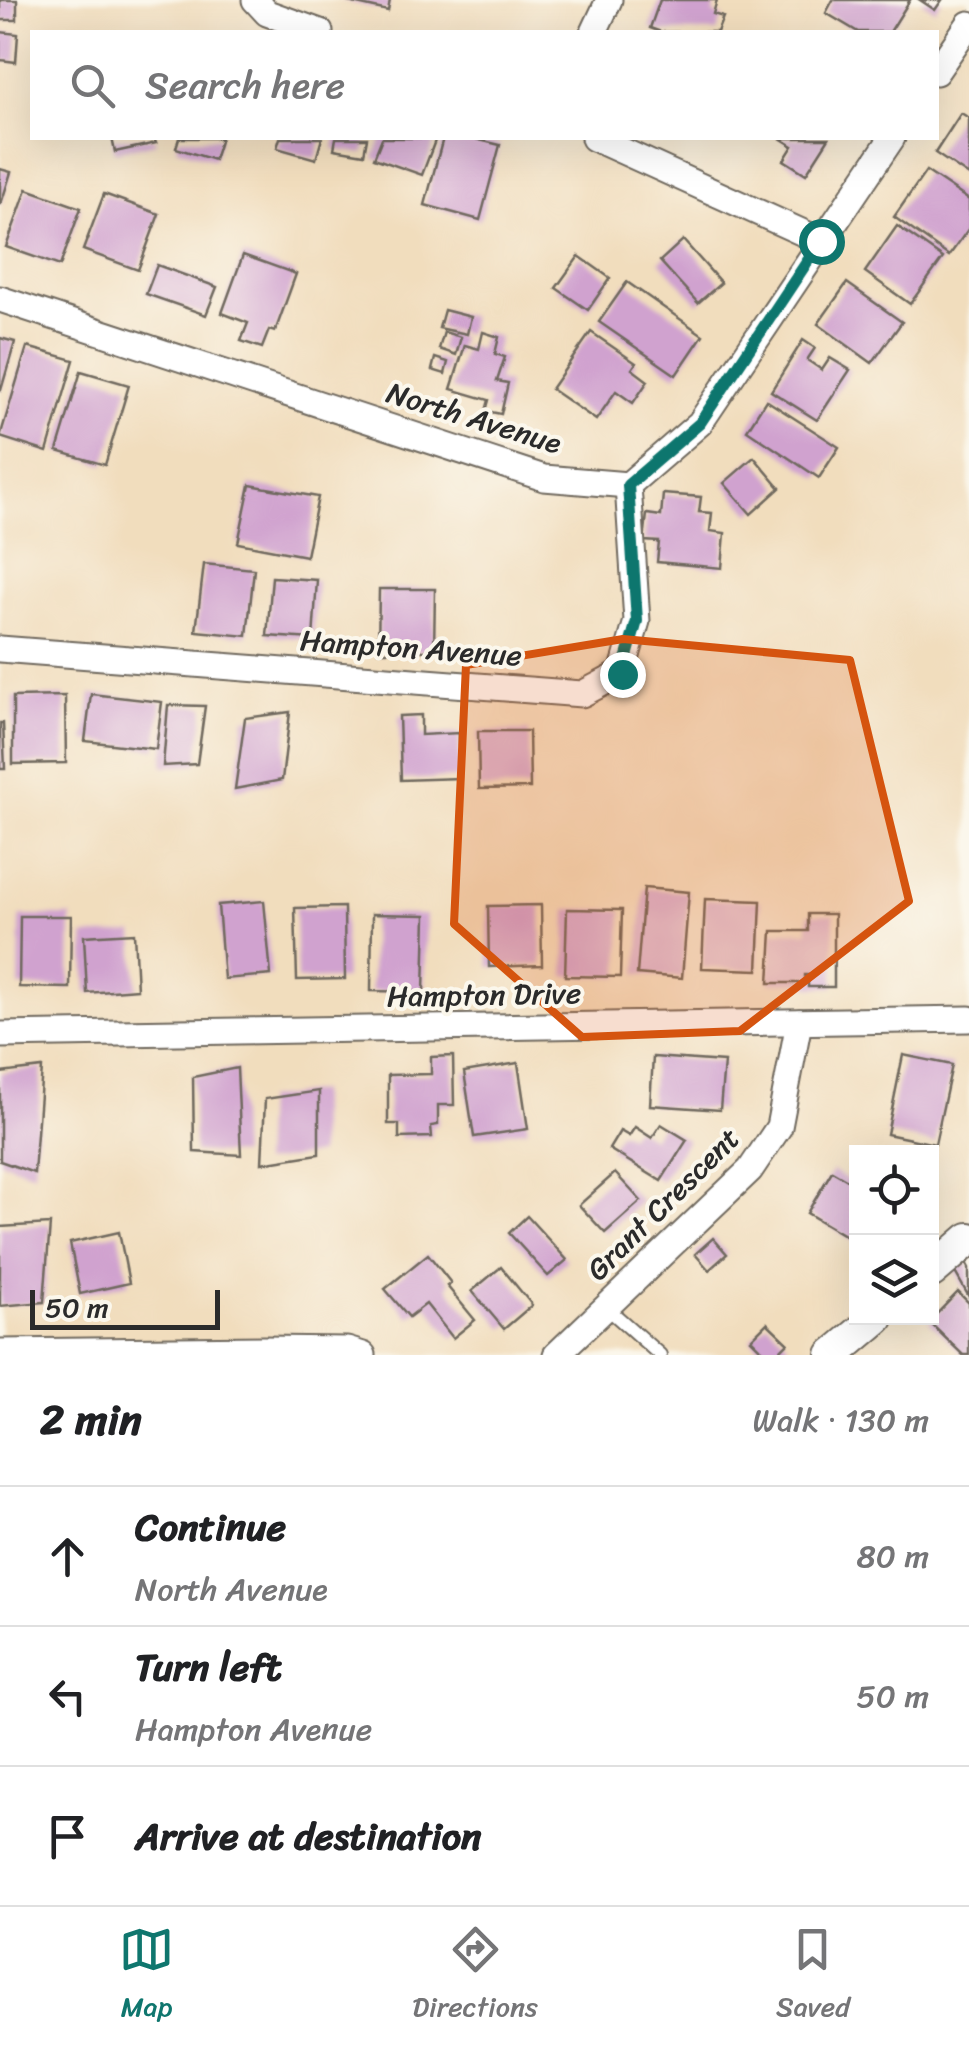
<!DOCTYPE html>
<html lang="en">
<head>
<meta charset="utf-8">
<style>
  body { margin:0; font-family:Sriracha,sans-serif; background:#f6f6f6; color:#202124 }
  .controls { position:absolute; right:30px; bottom:30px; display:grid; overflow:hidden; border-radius:0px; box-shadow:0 10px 40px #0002 }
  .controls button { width:90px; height:90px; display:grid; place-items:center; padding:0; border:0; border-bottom:2px solid #e0e0e0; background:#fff; color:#202124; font:50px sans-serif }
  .scale { position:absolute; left:30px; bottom:25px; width:190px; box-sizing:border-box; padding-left:10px; border:5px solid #2b2b2b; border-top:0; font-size:28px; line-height:35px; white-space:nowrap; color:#2b2b2b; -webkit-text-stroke:8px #fbf7ec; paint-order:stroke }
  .stop { position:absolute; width:30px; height:30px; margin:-22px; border:8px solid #0f766e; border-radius:50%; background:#fff }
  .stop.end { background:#0f766e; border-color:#fff; box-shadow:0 2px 10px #0008 }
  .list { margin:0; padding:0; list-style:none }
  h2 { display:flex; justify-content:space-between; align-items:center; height:130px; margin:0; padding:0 40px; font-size:42px }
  h2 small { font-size:32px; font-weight:400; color:#757577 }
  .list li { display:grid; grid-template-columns:65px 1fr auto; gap:30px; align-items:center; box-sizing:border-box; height:140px; padding:0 40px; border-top:2px solid #e0e0e0 }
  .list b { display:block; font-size:38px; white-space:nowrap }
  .list p { margin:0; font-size:32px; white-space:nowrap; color:#757577 }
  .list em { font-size:32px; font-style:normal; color:#757577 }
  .icon { flex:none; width:55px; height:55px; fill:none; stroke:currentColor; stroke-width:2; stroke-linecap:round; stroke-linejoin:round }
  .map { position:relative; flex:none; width:969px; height:1355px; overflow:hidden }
  .search { position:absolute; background:#fff; box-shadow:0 10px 40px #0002; left:30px; right:30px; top:30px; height:110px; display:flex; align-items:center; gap:25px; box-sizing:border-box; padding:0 35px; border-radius:0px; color:#757577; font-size:38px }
  .sheet { height:550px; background:#fff }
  nav { display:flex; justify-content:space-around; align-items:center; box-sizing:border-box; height:140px; border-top:2px solid #e0e0e0; background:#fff; font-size:28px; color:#757577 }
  nav a { display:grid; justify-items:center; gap:5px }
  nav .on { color:#0f766e }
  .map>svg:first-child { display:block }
  .building { fill:#d0a2cf }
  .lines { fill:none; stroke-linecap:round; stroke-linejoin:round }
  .service-casing { stroke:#70695e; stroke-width:16 }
  .minor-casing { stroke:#70695e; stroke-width:29 }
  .tertiary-casing { stroke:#70695e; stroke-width:36 }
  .service { stroke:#fff; stroke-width:12 }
  .minor { stroke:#fff; stroke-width:25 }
  .tertiary { stroke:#fff; stroke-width:32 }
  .route { stroke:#0f766e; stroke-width:12 }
  .marked { fill:#d5540f; fill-opacity:0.2; stroke:#d5540f; stroke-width:8; stroke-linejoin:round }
  .labels { text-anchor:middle; stroke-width:8; stroke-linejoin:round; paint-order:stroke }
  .street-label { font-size:30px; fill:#2b2b2b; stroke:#fbf7ec }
</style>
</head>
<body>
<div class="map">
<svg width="969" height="1355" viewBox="0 0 969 1355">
  <rect width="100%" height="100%" fill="#fbf7ec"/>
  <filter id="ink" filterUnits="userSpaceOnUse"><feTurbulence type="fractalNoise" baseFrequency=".01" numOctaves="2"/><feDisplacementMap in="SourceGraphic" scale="20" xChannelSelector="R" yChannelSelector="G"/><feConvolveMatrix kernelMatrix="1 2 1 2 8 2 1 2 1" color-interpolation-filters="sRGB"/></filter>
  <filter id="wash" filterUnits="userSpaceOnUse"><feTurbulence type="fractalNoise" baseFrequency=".0048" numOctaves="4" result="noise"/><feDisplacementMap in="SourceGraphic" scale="40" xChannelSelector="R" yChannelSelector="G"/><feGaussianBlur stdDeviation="2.25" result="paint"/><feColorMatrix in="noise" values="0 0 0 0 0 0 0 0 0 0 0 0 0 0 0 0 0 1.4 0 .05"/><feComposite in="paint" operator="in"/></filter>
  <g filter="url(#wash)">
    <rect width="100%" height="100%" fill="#f1ddbd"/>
    <g id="blocks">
      <g class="building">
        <rect x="0" y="0" width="17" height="20"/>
        <path d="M339,0H390L388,11Z"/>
        <path d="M660,0H717L713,14L723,17L717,32H661L650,28Z"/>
        <path d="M833,0H910L890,32H858L826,13Z"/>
        <path d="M920,0H942L935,10Z"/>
        <path d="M0,32L18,34L16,62L0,60Z"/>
        <path d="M961,113L969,118V176L935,153Z"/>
        <path d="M112,138H154L156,143L115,152Z"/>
        <path d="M179,138H221L214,160L176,148Z"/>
        <path d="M280,138H322L316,159L277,148Z"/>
        <path d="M336,138H367L364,154L334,149Z"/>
        <path d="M382,138H436L422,175L374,158Z"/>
        <path d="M443,138H471L500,145L480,220L425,205Z"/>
        <path d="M780,138H829L806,174L784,160L793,146Z"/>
        <path d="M0,169L11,172L1,204H0Z"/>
        <path d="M926,171L969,200V228L949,256L894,217Z"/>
        <path d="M27,189L81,208L60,266L6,247Z"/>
        <path d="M104,194L159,214L138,270L83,250Z"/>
        <path d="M897,226L943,258L910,304L865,272Z"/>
        <path d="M683,240L721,283L698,303L660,261Z"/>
        <path d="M243,255L296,274L275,332L269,330L262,348L241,341L248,323L222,313Z"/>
        <path d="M579,256L610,278L588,310L556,288Z"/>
        <path d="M157,265L217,287L206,315L146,294Z"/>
        <path d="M627,282L703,335L676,375L599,322Z"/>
        <path d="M847,283L902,322L872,363L818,324Z"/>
        <path d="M444,310L471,317L467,334L439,328Z"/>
        <path d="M444,332L461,337L456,355L439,349Z"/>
        <path d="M483,332L499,337L495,354L505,357L497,381L508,383L501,414L486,411L489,400L451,389L465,345L479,349Z"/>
        <path d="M591,332L636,363L632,369L648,381L633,403L616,391L596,420L551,389Z"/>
        <path d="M0,338L15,342L1,390L0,389Z"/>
        <path d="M803,340L815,348L807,360L822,370L830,358L850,370L817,420L771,391Z"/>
        <path d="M27,347L74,360L47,452L0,437Z"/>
        <path d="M435,358L448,362L445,374L432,370Z"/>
        <path d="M81,371L129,385L105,465L57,451Z"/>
        <path d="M766,400L839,447L819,478L747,430Z"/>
        <path d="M754,457L780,488L751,514L724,483Z"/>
        <path d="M250,485L318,497L306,556L238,543Z"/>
        <path d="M663,494L701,497L699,512L712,513L710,531L725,533L722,568L657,562L659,542L644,541L647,514L661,516Z"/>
        <path d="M204,564L254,569L247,636L196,631Z"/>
        <path d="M272,577L317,580L313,639L267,636Z"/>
        <path d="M379,589H435L434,651H378Z"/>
        <path d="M91,694L162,702L156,749L85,741Z"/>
        <path d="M65,696L66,763L13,764V697Z"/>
        <path d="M168,705L205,706L197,764L163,766Z"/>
        <path d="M290,712L282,780L235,789L245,718Z"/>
        <path d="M421,715V735L459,733L460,778L401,780L399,716Z"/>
        <path d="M0,723H3L5,769H0Z"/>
        <path d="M478,731H529L530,788L479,789Z"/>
        <path d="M644,888L689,892L682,978L637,974Z"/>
        <path d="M705,899L761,901L758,970L702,968Z"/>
        <path d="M264,901L271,975L224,979L218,905Z"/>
        <path d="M541,905L542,965L489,967L488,906Z"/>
        <path d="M344,907L345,979L297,980L295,908Z"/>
        <path d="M567,909L622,910L620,977L565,976Z"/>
        <path d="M372,914L426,915L424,992L371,991Z"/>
        <path d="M808,914H834V987H808V975H805V983H769L772,931H808Z"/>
        <path d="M20,916H71L70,988L19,987Z"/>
        <path d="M134,933L137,989L87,993L84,936Z"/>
        <path d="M903,1055L952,1065L935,1144L887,1134Z"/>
        <path d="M453,1056L454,1105H438V1125L431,1126L432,1137L399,1138V1124H388V1075L431,1074V1057Z"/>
        <path d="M653,1057L724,1062L720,1110L650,1105Z"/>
        <path d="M518,1063L528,1129L474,1137L464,1072Z"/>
        <path d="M42,1068L34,1173L0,1161V1073Z"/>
        <path d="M237,1068L241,1155L194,1152L193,1077Z"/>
        <path d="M319,1091V1154L262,1163L265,1099Z"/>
        <path d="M661,1124L687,1140L661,1181L609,1149L620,1131L629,1136L635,1127L652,1138Z"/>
        <path d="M832,1171L856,1185V1242L807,1213Z"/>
        <path d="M615,1173L641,1201L605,1233L579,1205Z"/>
        <path d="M527,1216L567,1260L548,1276L509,1233Z"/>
        <path d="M50,1224L44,1302L0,1306V1227Z"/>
        <path d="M119,1232L129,1283L80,1294L70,1243Z"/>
        <path d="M713,1238L727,1254L709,1270L695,1254Z"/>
        <path d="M428,1254L451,1283L447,1286L475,1320L453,1338L426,1304L409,1317L385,1289Z"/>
        <path d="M964,1259L969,1268V1297L951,1265Z"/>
        <path d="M501,1267L532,1305L504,1329L472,1291Z"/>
        <path d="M958,1292L969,1303V1355H963L929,1322Z"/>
        <path d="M767,1323L788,1343L776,1355H767L751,1339Z"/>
      </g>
    </g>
  </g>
  <g filter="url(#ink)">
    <use href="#blocks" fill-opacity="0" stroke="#70695e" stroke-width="2.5"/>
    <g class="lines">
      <defs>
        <path id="service" d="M606,1307L660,1355"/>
        <g id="minor">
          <path d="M255,0L267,13L320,32"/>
          <path d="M594,32L609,0"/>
          <path d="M936,72L969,24"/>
          <path d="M594,138L821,241"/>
          <path d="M0,299L544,478L628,485L700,423L892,138"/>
          <path d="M0,649L582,694L622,673L637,621L628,485"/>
          <path d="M0,1035L969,1019"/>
          <path d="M0,1352L263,1349L347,1350L363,1355"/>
          <path d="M556,1355L750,1170L779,1127L799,1022"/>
        </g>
        <g id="tertiary">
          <path d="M932,1271L969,1239"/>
          <path d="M833,1355L877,1318"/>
        </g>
      </defs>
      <use href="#service" class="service-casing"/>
      <use href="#minor" class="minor-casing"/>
      <use href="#tertiary" class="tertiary-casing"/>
      <use href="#service" class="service"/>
      <use href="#minor" class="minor"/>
      <use href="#tertiary" class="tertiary"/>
    </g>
  </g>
  <g class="lines" filter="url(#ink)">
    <path class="route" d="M622,674L637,621L628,485L700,423L821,241"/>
  </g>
  <path class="marked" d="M623,639L850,660L909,901L740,1031L582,1037L454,924L466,665Z"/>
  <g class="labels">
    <g class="street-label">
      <text transform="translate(474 418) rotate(17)" y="10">North Avenue</text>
      <text transform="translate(411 648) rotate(4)" y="10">Hampton Avenue</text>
      <text transform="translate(484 995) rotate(-1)" y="10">Hampton Drive</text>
      <text transform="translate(663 1204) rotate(-45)" y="10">Grant Crescent</text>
    </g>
  </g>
</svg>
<div class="controls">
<button><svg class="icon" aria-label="locate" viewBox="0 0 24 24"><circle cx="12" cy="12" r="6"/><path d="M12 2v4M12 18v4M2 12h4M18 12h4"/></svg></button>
<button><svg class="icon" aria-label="layers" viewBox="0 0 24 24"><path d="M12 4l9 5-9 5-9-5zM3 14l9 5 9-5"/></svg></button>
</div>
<div class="scale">50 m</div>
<div class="stop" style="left:821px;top:241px"></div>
<div class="stop end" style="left:622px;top:674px"></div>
<div class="search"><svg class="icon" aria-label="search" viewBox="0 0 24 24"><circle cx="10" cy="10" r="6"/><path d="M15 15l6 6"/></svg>Search here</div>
</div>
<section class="sheet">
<h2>2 min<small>Walk · 130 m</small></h2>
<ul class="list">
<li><svg class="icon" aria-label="ahead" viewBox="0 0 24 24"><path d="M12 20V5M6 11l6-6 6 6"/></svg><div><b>Continue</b><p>North Avenue</p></div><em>80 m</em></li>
<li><svg class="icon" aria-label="left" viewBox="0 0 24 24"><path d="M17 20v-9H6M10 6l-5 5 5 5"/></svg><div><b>Turn left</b><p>Hampton Avenue</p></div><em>50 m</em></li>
<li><svg class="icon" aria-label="arrive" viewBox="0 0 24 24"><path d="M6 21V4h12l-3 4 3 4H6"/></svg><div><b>Arrive at destination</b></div></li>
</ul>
</section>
<nav>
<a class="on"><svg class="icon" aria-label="map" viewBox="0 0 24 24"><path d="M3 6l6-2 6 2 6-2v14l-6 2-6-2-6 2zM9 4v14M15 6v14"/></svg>Map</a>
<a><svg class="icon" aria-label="directions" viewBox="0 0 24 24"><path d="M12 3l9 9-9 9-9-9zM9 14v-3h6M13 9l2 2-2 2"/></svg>Directions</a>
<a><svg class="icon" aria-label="saved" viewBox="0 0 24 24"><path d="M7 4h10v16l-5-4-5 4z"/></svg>Saved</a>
</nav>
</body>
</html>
